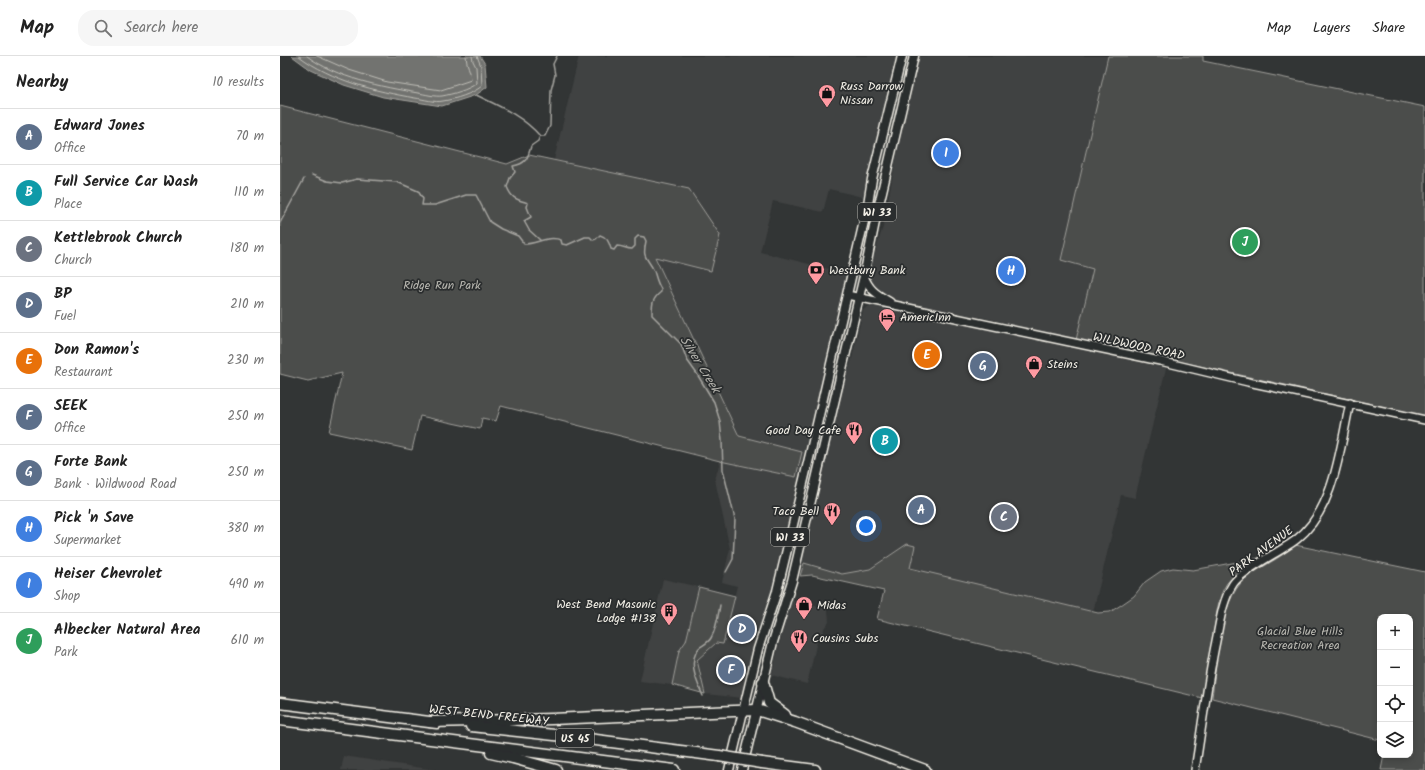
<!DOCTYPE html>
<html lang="en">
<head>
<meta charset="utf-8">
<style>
  body { margin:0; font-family:Kalam,sans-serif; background:#f6f6f6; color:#222 }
  .controls { position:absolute; right:12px; bottom:12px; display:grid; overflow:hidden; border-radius:8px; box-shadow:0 2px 6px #0003 }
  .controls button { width:36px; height:36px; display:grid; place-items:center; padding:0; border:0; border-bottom:1px solid #e0e0e0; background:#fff; color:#222; font:20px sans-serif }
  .you { position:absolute; left:586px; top:470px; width:14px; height:14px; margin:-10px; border:3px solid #fff; border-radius:50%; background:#1a73e8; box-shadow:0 0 0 6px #1a73e833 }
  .badge { display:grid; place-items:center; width:26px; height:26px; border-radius:50%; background:#0b8043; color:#fff; font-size:13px; font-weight:700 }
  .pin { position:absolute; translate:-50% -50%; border:2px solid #fff; box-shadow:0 1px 4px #0006 }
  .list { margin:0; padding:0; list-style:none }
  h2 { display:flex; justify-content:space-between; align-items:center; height:52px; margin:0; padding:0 16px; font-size:17px }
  h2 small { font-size:13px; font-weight:400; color:#767676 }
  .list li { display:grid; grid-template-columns:26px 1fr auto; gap:12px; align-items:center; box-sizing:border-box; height:56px; padding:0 16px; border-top:1px solid #e0e0e0 }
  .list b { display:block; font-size:15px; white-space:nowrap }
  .list p { margin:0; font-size:13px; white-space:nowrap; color:#767676 }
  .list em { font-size:13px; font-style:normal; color:#767676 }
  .icon { flex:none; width:22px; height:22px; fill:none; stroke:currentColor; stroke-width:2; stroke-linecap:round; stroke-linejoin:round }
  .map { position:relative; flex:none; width:1145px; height:714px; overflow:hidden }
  header { display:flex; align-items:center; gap:24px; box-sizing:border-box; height:56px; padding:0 20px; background:#fff; border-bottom:1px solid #e0e0e0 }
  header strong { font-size:19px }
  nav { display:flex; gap:22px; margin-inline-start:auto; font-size:14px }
  .search { width:280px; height:36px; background:#f6f6f6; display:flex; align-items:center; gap:10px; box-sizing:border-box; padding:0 14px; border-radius:16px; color:#767676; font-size:15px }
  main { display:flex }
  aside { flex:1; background:#fff }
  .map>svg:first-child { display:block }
  .built { fill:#404242 }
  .green { fill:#4b4d4c; stroke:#a09f9a }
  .water { fill:#727370; stroke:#a6a5a0 }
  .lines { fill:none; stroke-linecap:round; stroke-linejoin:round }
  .shore { stroke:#c0bfb8; stroke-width:1 }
  .stream { stroke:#a6a5a0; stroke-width:1.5 }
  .secondary-casing { stroke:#f4f1e8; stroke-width:10 }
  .primary-casing { stroke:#f4f1e8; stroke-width:11 }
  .highway-casing { stroke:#f4f1e8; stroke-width:13 }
  .secondary { stroke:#2a2d2e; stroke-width:7 }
  .primary { stroke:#2a2d2e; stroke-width:8 }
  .highway { stroke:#2a2d2e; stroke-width:10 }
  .highway-bridge-casing { stroke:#f4f1e8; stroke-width:13; stroke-linecap:butt }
  .highway-bridge { stroke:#2a2d2e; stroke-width:10 }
  .labels { text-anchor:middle; stroke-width:3.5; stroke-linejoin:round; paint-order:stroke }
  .shield { fill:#2a2d2e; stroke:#b7b6b0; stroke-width:1 }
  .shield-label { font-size:11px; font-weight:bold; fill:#f4f1e8 }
  .poi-label { font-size:12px; fill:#f4f1e8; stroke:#2a2d2e; text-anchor:start }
  .park-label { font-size:12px; fill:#b9b8b1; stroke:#2a2d2e }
  .street-label { font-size:12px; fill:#f4f1e8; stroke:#2a2d2e }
  .water-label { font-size:13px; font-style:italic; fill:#b3b2ac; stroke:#2a2d2e }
</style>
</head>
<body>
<header>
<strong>Map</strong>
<div class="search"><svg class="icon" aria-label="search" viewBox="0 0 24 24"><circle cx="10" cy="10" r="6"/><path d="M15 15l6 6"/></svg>Search here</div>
<nav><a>Map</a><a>Layers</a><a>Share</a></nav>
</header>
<main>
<aside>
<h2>Nearby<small>10 results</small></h2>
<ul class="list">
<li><span class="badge" style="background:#5c6f8a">A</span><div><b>Edward Jones</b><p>Office</p></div><em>70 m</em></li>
<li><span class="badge" style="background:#0f9aa8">B</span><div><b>Full Service Car Wash</b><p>Place</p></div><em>110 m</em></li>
<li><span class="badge" style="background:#6b7280">C</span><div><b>Kettlebrook Church</b><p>Church</p></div><em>180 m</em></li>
<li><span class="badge" style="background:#5c6f8a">D</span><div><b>BP</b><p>Fuel</p></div><em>210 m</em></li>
<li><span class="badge" style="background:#e8710a">E</span><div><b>Don Ramon's</b><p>Restaurant</p></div><em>230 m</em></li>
<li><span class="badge" style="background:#5c6f8a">F</span><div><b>SEEK</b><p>Office</p></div><em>250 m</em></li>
<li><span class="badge" style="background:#5c6f8a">G</span><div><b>Forte Bank</b><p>Bank · Wildwood Road</p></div><em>250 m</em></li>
<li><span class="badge" style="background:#3f7fe0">H</span><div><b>Pick 'n Save</b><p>Supermarket</p></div><em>380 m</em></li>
<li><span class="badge" style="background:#3f7fe0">I</span><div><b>Heiser Chevrolet</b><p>Shop</p></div><em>490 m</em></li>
<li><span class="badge" style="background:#2e9e5b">J</span><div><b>Albecker Natural Area</b><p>Park</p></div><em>610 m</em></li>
</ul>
</aside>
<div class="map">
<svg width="1145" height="714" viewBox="0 0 1145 714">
  <rect width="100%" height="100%" fill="#323535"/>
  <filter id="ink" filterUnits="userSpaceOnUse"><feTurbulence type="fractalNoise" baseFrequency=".025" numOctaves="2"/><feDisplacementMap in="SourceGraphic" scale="8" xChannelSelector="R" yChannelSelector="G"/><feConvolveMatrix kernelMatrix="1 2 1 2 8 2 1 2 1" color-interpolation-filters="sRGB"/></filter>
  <g filter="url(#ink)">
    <g class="built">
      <path d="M299,0H619L587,142L549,133L543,156L493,145L480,196L570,218L487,557L463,642L425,638L417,604L436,587L443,588L457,530L442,526L450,493L435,424L440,405L516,421L522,396L459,380L375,200L431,215L409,134L274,104Z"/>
      <path d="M639,0H828L781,204L813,213L796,284L705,262L660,256L621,247L602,239L590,227L593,202L603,171L620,80Z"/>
      <path d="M591,249L617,252L649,261L886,312L855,442L841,439L813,556L630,512L635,490L627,488L590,513L562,518L521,506L536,451L547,394L560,339L572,302L583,254Z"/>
      <path d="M383,523L419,531L406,586L399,595L392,629L360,625Z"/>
      <path d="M511,543L548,553L549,566L544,572L543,578L539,577L527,628L491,619Z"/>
      <path d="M64,700L155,714H61Z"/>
    </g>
    <g class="green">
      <path d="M828,0H923V5L1145,51V360L879,301L796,284L813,213L781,204Z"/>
      <path d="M0,50L227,108L249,99L409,133L440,179L431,215L375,201L459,380L522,396L516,421L440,405L221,350L216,365L202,362L200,373L140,360L132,394L49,376L62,317L28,325L0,318Z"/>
      <path d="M627,488L635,490L630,512L818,557L830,556L841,549L854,540L865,526L881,515L893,512L913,514L985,501C972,508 957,515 947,527C937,541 936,564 933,581C929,601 925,621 922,642L597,563L604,535L532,519L520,520L524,507L562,518L590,513Z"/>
      <path d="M1015,489L1145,516V714H1101L1104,699H1130V561H1100V684L932,642C936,609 939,545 965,523C981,510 1000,503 1015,489Z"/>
      <path d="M419,531L455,540L443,588L436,587L417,604L425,638L392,629L399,595L406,585Z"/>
    </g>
    <path class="water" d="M12,0H200L205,8L207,31L196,39L162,50L103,41L64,29L31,14Z"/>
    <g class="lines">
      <g class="shore">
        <path d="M19,0C52,25 95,35 135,42C144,43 155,47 163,45C176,43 192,38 202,30L201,10L197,0"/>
        <path d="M27,0C56,22 102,31 138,37C145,38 155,41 162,40C173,38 188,34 197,27L196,11L193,5L192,0"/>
        <path d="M37,0L69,14L107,26L161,34L191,24C191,14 186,9 186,0"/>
      </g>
      <g class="stream">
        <path d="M196,39C219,50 243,60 260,80L258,85L251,90C248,102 246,108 233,110L235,116L230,122L227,131C232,143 236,143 248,147L247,151L251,161L244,165L249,174L260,184"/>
        <path d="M260,80H265L270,70L271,34L275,19L273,8L277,0"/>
        <path d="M32,119L47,125L62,127L77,123L117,126L138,135L143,143L142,149H155L186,139H196L210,166L221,173L238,180L244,188C257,188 268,179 281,184L282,188L287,189L305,181H310L313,184L316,183L320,179C327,181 329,186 331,193L334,194L337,190C343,190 346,193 352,193L355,190V183L358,180L364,181L366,185C362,204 367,200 374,215C376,221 377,227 381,233V236C372,243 372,248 372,259L401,288L407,304L417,318L434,346L440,365L442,385L443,414L455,463L453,503L446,516"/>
        <path d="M0,167L24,123"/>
        <path d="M423,640C417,626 407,606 419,592C423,589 428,587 431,582C437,572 438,560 440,549"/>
      </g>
      <defs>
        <g id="secondary">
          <path d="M584,220C590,235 597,238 610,246"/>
          <path d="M567,239L880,305L968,326L1145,364"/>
          <path d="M915,714C922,671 927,628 936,585C940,566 942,545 953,528C962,514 1002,495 1017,483C1055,453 1060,391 1070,347"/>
        </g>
        <g id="primary">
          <path d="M449,714L478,593L497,535L531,394L588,148L592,123L622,0"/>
          <path d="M462,714L493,586L512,525L584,220L596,161L634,0"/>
        </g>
        <g id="highway">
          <path d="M483,626L489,647L505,659"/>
          <path d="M0,647L157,667"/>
          <path d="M0,664L394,714"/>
          <path d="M150,666L272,663L477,654L515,666L645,714"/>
          <path d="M191,670L293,681L439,700"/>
          <path d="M211,697L233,702L276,714"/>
          <path d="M482,707L535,714"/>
        </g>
      </defs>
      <use href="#secondary" class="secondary-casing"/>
      <use href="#primary" class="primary-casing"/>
      <use href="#highway" class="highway-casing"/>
      <use href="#secondary" class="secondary"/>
      <use href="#primary" class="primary"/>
      <use href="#highway" class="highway"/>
      <defs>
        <path id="highway-bridge" d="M439,700L482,707"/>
      </defs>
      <use href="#highway-bridge" class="highway-bridge-casing"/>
      <use href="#highway-bridge" class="highway-bridge"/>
    </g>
  </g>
  <defs>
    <symbol id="shop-pin" viewBox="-11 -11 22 30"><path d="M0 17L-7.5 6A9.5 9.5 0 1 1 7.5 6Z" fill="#ff9aa2" stroke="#2a2d2e"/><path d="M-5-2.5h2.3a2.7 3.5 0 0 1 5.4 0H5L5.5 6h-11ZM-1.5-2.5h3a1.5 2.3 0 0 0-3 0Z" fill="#111"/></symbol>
    <symbol id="bank-pin" viewBox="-11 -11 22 30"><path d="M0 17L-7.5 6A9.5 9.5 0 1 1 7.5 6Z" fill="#ff9aa2" stroke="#2a2d2e"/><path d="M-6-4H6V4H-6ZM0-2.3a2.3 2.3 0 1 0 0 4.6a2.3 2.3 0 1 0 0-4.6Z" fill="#111"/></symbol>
    <symbol id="hotel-pin" viewBox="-11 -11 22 30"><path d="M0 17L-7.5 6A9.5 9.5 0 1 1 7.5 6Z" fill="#ff9aa2" stroke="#2a2d2e"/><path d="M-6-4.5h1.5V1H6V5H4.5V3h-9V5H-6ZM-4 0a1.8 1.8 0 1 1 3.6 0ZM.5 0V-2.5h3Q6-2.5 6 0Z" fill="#111"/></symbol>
    <symbol id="restaurant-pin" viewBox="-11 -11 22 30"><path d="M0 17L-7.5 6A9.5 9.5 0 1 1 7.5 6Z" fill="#ff9aa2" stroke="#2a2d2e"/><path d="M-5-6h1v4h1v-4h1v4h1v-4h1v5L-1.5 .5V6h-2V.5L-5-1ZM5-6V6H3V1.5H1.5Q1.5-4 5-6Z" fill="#111"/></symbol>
    <symbol id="building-pin" viewBox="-11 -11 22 30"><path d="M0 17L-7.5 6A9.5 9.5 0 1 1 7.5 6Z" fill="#ff9aa2" stroke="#2a2d2e"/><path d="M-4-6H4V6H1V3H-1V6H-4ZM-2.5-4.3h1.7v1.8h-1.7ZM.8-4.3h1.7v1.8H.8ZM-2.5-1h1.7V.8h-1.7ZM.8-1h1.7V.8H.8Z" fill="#111"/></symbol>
  </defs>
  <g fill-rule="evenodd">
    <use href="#shop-pin" x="537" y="27" width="20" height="27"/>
    <use href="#bank-pin" x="526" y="204" width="20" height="27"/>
    <use href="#hotel-pin" x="597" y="251" width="20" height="27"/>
    <use href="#shop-pin" x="744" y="298" width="20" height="27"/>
    <use href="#restaurant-pin" x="564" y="364" width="20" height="27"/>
    <use href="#restaurant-pin" x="542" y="445" width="20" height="27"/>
    <use href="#shop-pin" x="514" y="539" width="20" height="27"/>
    <use href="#building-pin" x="379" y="545" width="20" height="27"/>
    <use href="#restaurant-pin" x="509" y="572" width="20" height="27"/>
  </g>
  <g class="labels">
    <g class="shield">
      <rect x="578" y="147" width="38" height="18" rx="3"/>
      <rect x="491" y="472" width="38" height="18" rx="3"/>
      <rect x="276" y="673" width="38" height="18" rx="3"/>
    </g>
    <g class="shield-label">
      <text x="597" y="160">WI 33</text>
      <text x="510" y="485">WI 33</text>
      <text x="295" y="686">US 45</text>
    </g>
    <g class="poi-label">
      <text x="560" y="34">Russ Darrow<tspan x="560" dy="14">Nissan</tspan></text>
      <text x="549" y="218">Westbury Bank</text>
      <text x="620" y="265">AmericInn</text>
      <text x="767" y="312">Steins</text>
      <text x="561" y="378" text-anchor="end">Good Day Cafe</text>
      <text x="539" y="459" text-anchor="end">Taco Bell</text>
      <text x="376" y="552" text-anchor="end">West Bend Masonic<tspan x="376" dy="14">Lodge #138</tspan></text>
      <text x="537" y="553">Midas</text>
      <text x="532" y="586">Cousins Subs</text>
    </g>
    <g class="park-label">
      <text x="162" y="233">Ridge Run Park</text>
      <text x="1020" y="579">Glacial Blue Hills<tspan x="1020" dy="14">Recreation Area</tspan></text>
    </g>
    <g class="street-label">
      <text transform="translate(859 290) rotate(12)" y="4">WILDWOOD ROAD</text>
      <text transform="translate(981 495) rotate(-36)" y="4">PARK AVENUE</text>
      <text transform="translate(209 659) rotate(6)" y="4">WEST BEND FREEWAY</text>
    </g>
    <g class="water-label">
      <text transform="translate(421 308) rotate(58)" y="5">Silver Creek</text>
    </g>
  </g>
</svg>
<div class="controls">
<button>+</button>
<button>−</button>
<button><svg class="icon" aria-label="locate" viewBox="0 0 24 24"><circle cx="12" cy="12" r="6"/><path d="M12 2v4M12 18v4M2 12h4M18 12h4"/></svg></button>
<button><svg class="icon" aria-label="layers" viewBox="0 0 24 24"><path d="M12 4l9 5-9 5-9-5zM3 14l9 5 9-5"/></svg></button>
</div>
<div class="you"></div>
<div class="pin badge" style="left:641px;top:454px;background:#5c6f8a">A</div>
<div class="pin badge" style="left:605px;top:385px;background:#0f9aa8">B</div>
<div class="pin badge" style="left:724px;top:461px;background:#6b7280">C</div>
<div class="pin badge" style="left:462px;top:573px;background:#5c6f8a">D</div>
<div class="pin badge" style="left:647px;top:299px;background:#e8710a">E</div>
<div class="pin badge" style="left:451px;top:614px;background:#5c6f8a">F</div>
<div class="pin badge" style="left:703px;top:310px;background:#5c6f8a">G</div>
<div class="pin badge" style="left:731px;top:215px;background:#3f7fe0">H</div>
<div class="pin badge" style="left:666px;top:97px;background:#3f7fe0">I</div>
<div class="pin badge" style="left:965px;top:186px;background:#2e9e5b">J</div>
</div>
</main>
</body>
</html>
